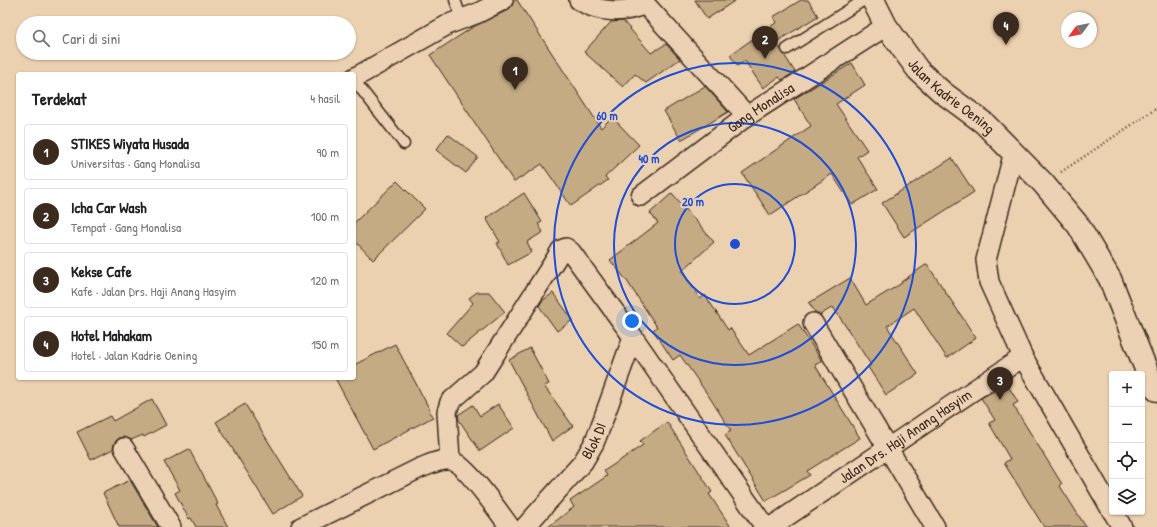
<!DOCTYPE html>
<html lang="id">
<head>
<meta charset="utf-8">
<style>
  body { margin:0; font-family:"Patrick Hand",sans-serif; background:#f6f6f6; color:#202124 }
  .controls { position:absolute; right:12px; bottom:12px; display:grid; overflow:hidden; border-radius:4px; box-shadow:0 1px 3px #0004 }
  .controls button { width:36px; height:36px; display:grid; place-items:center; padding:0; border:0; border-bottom:1px solid #e0e0e0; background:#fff; color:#202124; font:20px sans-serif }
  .compass { position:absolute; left:1061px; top:12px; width:36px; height:36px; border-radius:50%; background:#fff; box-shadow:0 1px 3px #0004; rotate:237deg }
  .you { position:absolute; left:632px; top:321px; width:14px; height:14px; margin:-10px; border:3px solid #fff; border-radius:50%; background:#1a73e8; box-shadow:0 0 0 6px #1a73e833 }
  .badge { display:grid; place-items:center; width:26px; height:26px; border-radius:50%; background:#3b2a1e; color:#fff; font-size:13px; font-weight:700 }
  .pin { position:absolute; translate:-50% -33px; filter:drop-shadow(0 1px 2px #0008) }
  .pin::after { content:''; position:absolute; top:21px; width:14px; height:12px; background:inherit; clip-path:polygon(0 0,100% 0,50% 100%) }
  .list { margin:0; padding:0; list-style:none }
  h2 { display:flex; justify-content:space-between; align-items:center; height:52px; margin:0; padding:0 16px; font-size:17px }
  h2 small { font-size:13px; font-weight:400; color:#757577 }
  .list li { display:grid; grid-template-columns:26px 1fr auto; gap:12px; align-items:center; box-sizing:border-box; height:56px; margin:0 8px 8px; padding:0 8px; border:1px solid #e0e0e0; border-radius:4px }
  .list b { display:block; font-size:15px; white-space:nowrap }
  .list p { margin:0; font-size:13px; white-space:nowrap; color:#757577 }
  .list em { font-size:13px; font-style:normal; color:#757577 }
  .icon { flex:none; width:22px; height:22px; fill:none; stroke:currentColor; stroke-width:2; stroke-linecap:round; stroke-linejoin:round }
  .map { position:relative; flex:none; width:1157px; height:527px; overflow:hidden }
  .search { position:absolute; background:#fff; box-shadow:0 1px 3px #0004; left:16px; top:16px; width:340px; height:44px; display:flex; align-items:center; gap:10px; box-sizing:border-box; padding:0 14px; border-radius:22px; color:#757577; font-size:15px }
  .panel { position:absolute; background:#fff; box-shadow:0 1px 3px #0004; left:16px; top:72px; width:340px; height:308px; border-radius:4px }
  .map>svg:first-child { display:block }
  .building { fill:#c5ab83; stroke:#3b2a1e }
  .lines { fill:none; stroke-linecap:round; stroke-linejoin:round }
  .service-casing { stroke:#3b2a1e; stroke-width:13 }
  .minor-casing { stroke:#3b2a1e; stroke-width:22 }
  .secondary-casing { stroke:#3b2a1e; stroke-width:25 }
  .path { stroke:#3b2a1e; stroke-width:2.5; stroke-dasharray:1 3; stroke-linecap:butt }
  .service { stroke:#ecd1b4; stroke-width:10 }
  .minor { stroke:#ecd1b4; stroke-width:19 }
  .secondary { stroke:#ecd1b4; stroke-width:22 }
  .ring { fill:none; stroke:#1d4ed8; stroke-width:2 }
  .labels { text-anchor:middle; stroke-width:4; stroke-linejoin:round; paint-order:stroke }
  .street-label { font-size:15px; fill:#3b2a1e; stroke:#ecd1b4 }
  .centre { fill:#1d4ed8; stroke:#ecd1b4; stroke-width:2 }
  .ring-label { font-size:12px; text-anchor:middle; font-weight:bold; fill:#1d4ed8; stroke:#ecd1b4; stroke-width:4; stroke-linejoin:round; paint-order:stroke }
</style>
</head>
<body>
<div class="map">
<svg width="1157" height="527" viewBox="0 0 1157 527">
  <rect width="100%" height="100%" fill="#ecd1b0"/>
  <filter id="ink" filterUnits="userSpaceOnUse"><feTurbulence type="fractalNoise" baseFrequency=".025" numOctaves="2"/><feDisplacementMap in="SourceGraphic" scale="8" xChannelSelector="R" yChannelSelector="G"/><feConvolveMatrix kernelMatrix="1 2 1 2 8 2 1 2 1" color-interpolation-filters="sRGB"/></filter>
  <g filter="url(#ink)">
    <g class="building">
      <path d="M514,0H517L601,128L612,117L639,145L605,177L608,180L571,206L542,164L514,182L430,55L473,27L508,10L512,6Z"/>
      <path d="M695,0H736L707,19Z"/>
      <path d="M801,0H808L818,16L776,42L795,72L782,80L779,77L763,88L745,61L737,66L730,55L777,22L773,17Z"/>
      <path d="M623,21L651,53L666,44L680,59L646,83L635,74L623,87L584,52L611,22Z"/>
      <path d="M852,63L865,85L836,104L867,150L857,157L878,189L852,205L832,174L770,215L742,173L811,126L794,99Z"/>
      <path d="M705,86L728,112L681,140L664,111Z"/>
      <path d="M448,134L478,157L466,173L436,150Z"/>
      <path d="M952,158L974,192L904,237L882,203Z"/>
      <path d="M397,181L425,209L373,260L354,240V223Z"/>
      <path d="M524,193L542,222L538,224L543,232L527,242L532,252L508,265L497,243L500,242L486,218Z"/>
      <path d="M672,193L714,242L682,271L700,299L705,295L728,330L730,328L749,355L798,324L822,361L815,365L860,438L807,471L810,475L766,501L725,435L731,431L710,398L680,355L673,360L653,330L657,327L627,281L610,260L658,223L650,213Z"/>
      <path d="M927,264L976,338L947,358L914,308L887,326L918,374L886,395L868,367L871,365L833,307L820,315L815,312L809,303L850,278L866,305L902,283L901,282Z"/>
      <path d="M477,292H489L505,312L462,347L447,333L473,303L469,298Z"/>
      <path d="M553,293L573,320L557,331L539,306L542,301Z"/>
      <path d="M395,344L430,410L429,412L433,417L373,449L335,378H354V365Z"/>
      <path d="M530,348L549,384L544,386L573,426L552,441L509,360Z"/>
      <path d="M1007,384L1018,402L1013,405L1062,484L1060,486L1086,527H1044L1004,463L1010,459L989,423L995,420L981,398Z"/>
      <path d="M152,399L166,425L144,437L143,435L131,440L124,437L119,438L114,443L113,449L91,460L77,432L110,416L113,421Z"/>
      <path d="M245,404L302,496L273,514L216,422Z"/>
      <path d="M498,404L514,428L480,451L459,420L458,415L473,405L480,416Z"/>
      <path d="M667,422L712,492L709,494L731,527H548L574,507L570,501L607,476L604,471L643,445L640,441Z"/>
      <path d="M189,449L218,504L216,505L228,527H196L191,518L189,519L175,493L180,490L164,462Z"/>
      <path d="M130,480L156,524L158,527H119L103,493Z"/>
    </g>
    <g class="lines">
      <defs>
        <g id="service">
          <path d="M455,0L462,20"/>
          <path d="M787,49L864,0"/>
          <path d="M354,80L404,144"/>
        </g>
        <g id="minor">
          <path d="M579,0C598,13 624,14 645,4"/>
          <path d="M645,4L747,116"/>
          <path d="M354,78L449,24L478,13L503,0"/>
          <path d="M1014,152L986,260L989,282L1023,357L1112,511"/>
          <path id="s1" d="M641,196L747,116L886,26"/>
          <path d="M813,323L935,527"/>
          <path d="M124,448L171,527"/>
          <path d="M450,460L447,412L450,402L483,373L557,257L561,250L566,248L571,252L633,337L765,527"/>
          <path d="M1113,512L1122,527"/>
          <path d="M301,527L420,468C429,465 439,459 449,460C464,461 500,514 510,527"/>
          <path id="s2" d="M525,527L583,462L594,443L600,428L633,337"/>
          <path id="s3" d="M771,527L1023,357"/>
        </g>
        <g id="secondary">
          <path id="s4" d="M873,0L886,26L918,70L942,92L984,123L1043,183L1078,225L1110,279L1148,374L1157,390"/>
        </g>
      </defs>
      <use href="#service" class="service-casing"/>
      <use href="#minor" class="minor-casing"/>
      <use href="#secondary" class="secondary-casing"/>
      <path class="path" d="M1061,172L1157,108"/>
      <use href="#service" class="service"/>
      <use href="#minor" class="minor"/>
      <use href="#secondary" class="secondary"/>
    </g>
  </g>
  <g class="ring">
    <circle cx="735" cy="244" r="60"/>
    <circle cx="735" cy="244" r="121"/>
    <circle cx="735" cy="244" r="181"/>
  </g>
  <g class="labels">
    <g class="street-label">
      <text dy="5" stroke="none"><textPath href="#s4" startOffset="126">Jalan Kadrie Oening</textPath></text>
      <text dy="5" stroke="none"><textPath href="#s1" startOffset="149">Gang Monalisa</textPath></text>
      <text dy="5" stroke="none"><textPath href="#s3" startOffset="162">Jalan Drs. Haji Anang Hasyim</textPath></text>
      <text dy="5" stroke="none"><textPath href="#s2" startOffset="111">Blok DI</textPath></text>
    </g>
  </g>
  <circle cx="735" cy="244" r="6" class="centre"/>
  <g class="ring-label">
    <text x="607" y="120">60 m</text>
    <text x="649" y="163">40 m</text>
    <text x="693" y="206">20 m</text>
  </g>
</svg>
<div class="controls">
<button>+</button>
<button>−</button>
<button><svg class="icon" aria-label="locate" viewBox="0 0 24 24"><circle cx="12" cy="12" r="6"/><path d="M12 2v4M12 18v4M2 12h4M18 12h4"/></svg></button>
<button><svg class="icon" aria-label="layers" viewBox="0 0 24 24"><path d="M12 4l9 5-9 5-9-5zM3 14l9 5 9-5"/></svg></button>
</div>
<svg class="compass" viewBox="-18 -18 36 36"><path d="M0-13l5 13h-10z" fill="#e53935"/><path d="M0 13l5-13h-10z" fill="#757577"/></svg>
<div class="you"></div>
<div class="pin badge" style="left:515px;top:90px">1</div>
<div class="pin badge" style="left:765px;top:59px">2</div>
<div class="pin badge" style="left:1000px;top:400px">3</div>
<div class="pin badge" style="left:1006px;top:45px">4</div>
<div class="search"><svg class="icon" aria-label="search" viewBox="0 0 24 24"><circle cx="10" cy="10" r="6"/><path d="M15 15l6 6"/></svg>Cari di sini</div>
<section class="panel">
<h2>Terdekat<small>4 hasil</small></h2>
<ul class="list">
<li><span class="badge">1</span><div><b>STIKES Wiyata Husada</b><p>Universitas · Gang Monalisa</p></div><em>90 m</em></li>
<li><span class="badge">2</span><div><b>Icha Car Wash</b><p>Tempat · Gang Monalisa</p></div><em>100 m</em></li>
<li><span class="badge">3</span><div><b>Kekse Cafe</b><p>Kafe · Jalan Drs. Haji Anang Hasyim</p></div><em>120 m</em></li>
<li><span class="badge">4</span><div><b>Hotel Mahakam</b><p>Hotel · Jalan Kadrie Oening</p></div><em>150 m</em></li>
</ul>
</section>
</div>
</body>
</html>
